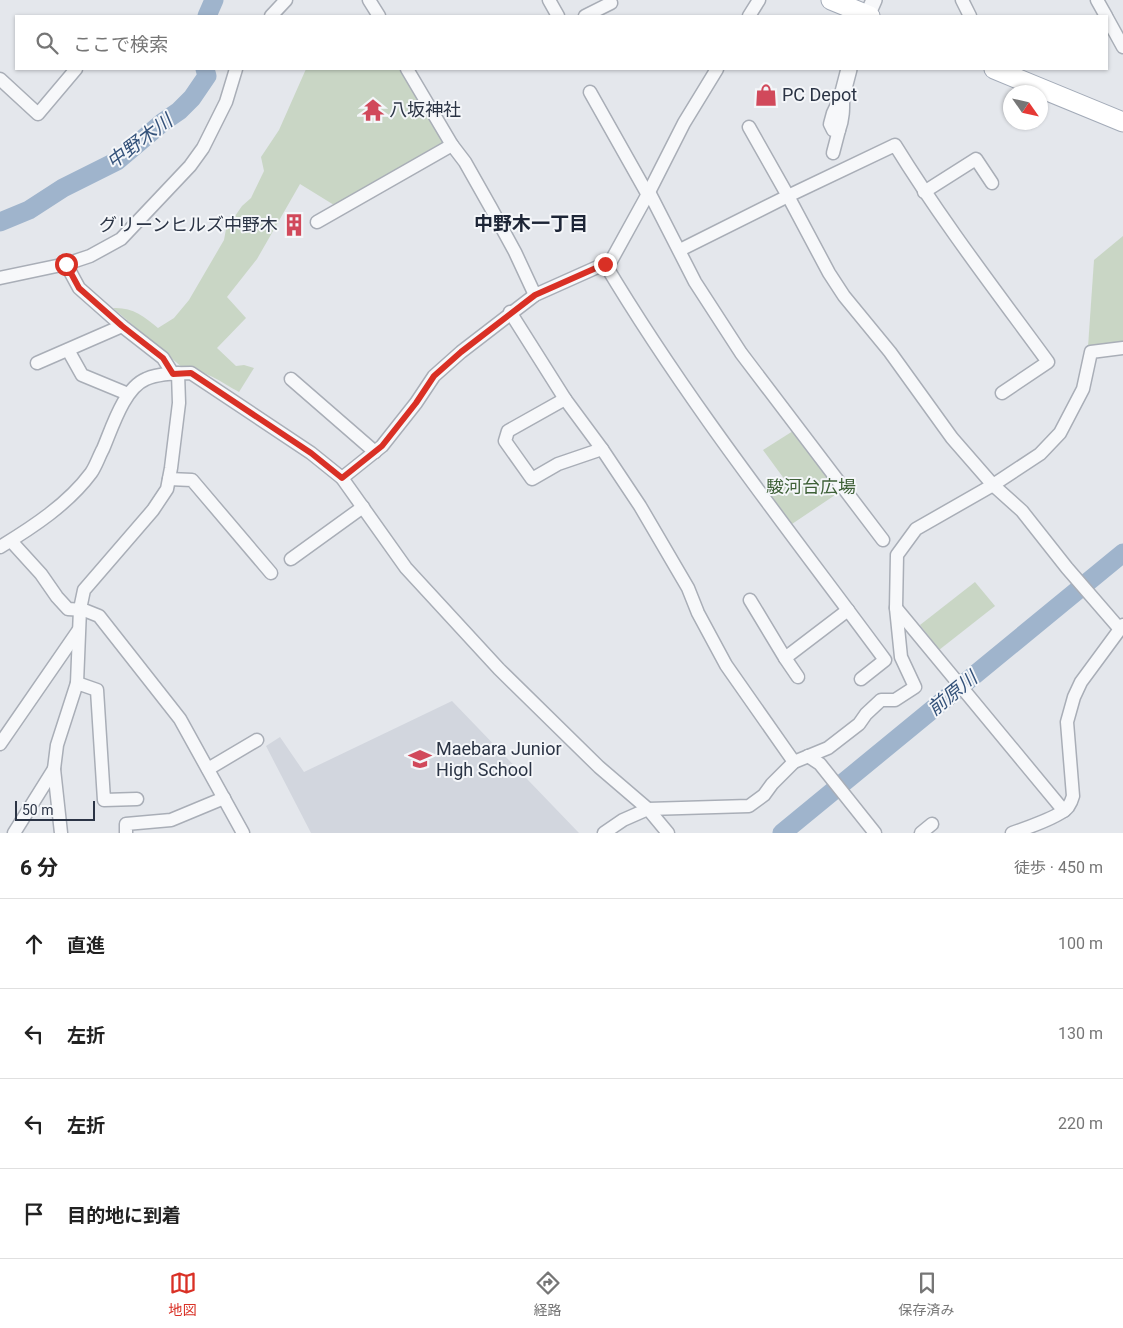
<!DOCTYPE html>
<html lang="ja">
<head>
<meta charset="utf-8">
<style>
  body { margin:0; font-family:Roboto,"Noto Sans JP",sans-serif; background:#f6f6f6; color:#222 }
  .compass { position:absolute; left:1003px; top:85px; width:45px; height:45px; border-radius:50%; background:#fff; box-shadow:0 1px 4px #0004; rotate:124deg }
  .scale { position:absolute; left:15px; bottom:12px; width:80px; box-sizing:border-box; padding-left:5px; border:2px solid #2b3445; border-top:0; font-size:14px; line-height:18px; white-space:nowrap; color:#2b3445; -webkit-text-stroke:4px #f4f6f9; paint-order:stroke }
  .stop { position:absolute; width:15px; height:15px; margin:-11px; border:4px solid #d93025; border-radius:50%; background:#fff }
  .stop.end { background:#d93025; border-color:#fff; box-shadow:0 1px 5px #0008 }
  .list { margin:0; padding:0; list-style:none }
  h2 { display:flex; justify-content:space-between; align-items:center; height:65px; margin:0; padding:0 20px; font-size:21px }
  h2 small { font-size:16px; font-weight:400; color:#767676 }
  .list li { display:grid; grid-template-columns:32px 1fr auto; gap:15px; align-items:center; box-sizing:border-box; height:90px; padding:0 20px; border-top:1px solid #e0e0e0 }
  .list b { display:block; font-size:19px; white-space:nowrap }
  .list em { font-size:16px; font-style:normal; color:#767676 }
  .icon { flex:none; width:28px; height:28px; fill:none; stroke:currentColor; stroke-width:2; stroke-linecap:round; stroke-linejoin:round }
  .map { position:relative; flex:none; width:1123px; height:833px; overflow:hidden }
  .search { position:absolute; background:#fff; box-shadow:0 1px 4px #0004; left:15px; right:15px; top:15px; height:55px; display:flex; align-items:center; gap:12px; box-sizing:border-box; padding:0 18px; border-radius:0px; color:#767676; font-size:19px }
  .sheet { height:425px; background:#fff }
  nav { display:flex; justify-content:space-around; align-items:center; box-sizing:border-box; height:70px; border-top:1px solid #e0e0e0; background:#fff; font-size:14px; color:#767676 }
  nav a { display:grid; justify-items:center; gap:2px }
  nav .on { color:#d93025 }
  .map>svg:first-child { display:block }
  .built { fill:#d2d6de }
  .green { fill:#c9d6c5 }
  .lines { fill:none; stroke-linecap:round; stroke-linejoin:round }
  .river { stroke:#9fb4cc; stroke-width:19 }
  .minor-casing { stroke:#a9aeb7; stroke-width:15 }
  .tertiary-casing { stroke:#a9aeb7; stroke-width:18 }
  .primary-casing { stroke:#a3abb8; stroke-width:21 }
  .minor { stroke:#f7f8fa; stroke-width:12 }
  .tertiary { stroke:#f7f8fa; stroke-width:15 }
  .primary { stroke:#fff; stroke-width:19 }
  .route { stroke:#d93025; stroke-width:6 }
  .labels { text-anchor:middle; stroke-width:4; stroke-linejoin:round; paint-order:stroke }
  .poi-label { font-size:18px; fill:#2b3445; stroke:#f4f6f9; text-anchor:start }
  .park-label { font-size:18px; fill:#3f6138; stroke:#f4f6f9 }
  .water-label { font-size:19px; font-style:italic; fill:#34527a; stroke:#f4f6f9 }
  .neighbourhood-label { font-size:19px; font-weight:bold; fill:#1d2536; stroke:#f4f6f9 }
</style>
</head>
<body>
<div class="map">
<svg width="1123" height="833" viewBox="0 0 1123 833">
  <rect width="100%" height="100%" fill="#e4e7ec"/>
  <path class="built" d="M452,701L579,833H311L266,746L280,737L304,772Z"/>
  <g class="green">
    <path d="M306,69H401L444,142L334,205L300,184L257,259L227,297L246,318L217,348L236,366L244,365L254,368L239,392C221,382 204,369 184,369L113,308C132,307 144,316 158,328L174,318L189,300L224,240L226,229L242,206L251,198L264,171L261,157L279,130Z"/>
    <path d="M1123,236V343L1088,347L1094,260Z"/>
    <path d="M793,431L841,491L792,524L768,493L785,480L763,450Z"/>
    <path d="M975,582L995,606L939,650L920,625Z"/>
  </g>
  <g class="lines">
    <g class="river">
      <path d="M207,16L214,0"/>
      <path d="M0,222L29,210L63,188L117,161L163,122L179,111L192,98L207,76L205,69"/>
      <path d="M782,833L1123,553"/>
    </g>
    <defs>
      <g id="minor">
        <path d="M369,0L379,16"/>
        <path d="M549,0L558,16"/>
        <path d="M962,0L970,16"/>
        <path d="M1097,0L1106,16"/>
        <path d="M271,16L286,0"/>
        <path d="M585,16L611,3"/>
        <path d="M749,16L759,0"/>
        <path d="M1107,18L1123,47"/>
        <path d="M407,69L452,145L465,162L491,208L515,252L535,295"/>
        <path d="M0,79L38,114L76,69"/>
        <path d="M590,92L648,195"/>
        <path d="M843,92C843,106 844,117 839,130H833L830,124L833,113Z"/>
        <path d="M749,127L788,196L829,273L844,296L890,352L952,438L993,485L1022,511L1067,568L1119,628"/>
        <path d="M833,153L839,130"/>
        <path d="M649,192L695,282L741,353L883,540"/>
        <path d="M924,192L976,159L992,183"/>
        <path d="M317,222L452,145"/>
        <path d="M680,250L788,196L895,145C942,221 996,291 1048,362L1002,393"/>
        <path d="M66,264L79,288L122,326L163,358L173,374"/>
        <path d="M605,264C688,403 789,530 885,660L861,679"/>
        <path d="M0,278L66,264L90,256L121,239L190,166L203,148L226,102L236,69"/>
        <path d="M510,312L565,399L602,449"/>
        <path d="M68,350L82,375L128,394"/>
        <path d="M37,363L122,326"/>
        <path d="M291,379L375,452"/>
        <path d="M565,399L508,431L505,441L532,479L558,464L602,449L640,506L688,588L698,613L726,665L794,762"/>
        <path d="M342,478L382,446L416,403L434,376L461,352L535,295L611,261L649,192L684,123L717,69"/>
        <path d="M169,479L192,480L271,573"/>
        <path d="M11,541L41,574L57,597L68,609L84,610L99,616L180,719L243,833"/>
        <path d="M0,547C33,527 68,504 91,473C96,466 99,456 103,449C112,428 124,388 146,379C159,373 178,373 191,373L311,453L342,478L406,568L499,669L599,767L648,809L668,833"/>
        <path d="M291,559L363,507"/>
        <path d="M750,600L785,658L848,610"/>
        <path d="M896,608L1064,811"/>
        <path d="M785,658L798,677"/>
        <path d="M77,683L97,690L104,800L137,799"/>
        <path d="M0,744L78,631"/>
        <path d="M808,756L820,764L875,833"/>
        <path d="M208,769L257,740"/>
        <path d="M14,833L54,769"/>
        <path d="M61,833L54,769L57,745L77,683L80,609L84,590L153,510L167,489L171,468L179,403L178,373"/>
        <path d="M126,833V824L171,820L224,798"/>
        <path d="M604,833L623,820L648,809L749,806L764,795L772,784L794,762L828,748L859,724L866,714L881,700H895L915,687L901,657L896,608L897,555L916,529L993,485L1040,454L1060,433L1083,389L1091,352L1123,348"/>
        <path d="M921,833L932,824"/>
        <path d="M1012,833C1024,829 1061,816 1068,807C1070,804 1072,800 1073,796L1067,722L1074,697L1081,682L1123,625"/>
      </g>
      <g id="tertiary">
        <path d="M867,16L874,0"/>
        <path d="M843,92L849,69"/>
      </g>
      <g id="primary">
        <path d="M831,0L870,16"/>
        <path d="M994,69L1123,122"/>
      </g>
    </defs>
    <use href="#minor" class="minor-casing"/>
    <use href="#tertiary" class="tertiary-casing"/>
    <use href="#primary" class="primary-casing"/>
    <use href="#minor" class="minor"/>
    <use href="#tertiary" class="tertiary"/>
    <use href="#primary" class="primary"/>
  </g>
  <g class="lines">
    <path class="route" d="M66,264L79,288L122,326L163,358L173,374L191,373L311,453L342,478L382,446L416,403L434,376L461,352L535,295L605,264"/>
  </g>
  <defs>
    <symbol id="shop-bare" viewBox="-9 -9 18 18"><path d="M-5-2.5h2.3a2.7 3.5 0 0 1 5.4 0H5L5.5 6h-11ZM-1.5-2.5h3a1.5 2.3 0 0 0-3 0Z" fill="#d1495b" stroke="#f4f6f9" stroke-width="2.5" paint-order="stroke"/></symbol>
    <symbol id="temple-bare" viewBox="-9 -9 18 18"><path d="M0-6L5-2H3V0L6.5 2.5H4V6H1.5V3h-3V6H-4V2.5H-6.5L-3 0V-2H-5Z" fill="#d1495b" stroke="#f4f6f9" stroke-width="2.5" paint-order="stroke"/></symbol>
    <symbol id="building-bare" viewBox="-9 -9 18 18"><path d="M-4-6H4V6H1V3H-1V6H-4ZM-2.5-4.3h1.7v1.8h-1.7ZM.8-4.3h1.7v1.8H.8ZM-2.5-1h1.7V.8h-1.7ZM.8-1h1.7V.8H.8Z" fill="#d1495b" stroke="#f4f6f9" stroke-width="2.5" paint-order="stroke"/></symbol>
    <symbol id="school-bare" viewBox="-9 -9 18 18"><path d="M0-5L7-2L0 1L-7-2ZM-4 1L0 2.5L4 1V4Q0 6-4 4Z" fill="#d1495b" stroke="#f4f6f9" stroke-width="2.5" paint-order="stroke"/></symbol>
  </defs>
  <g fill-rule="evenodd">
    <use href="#shop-bare" x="750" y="79" width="32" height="32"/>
    <use href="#temple-bare" x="357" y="94" width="32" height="32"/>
    <use href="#building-bare" x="278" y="209" width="32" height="32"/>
    <use href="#school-bare" x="404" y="743" width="32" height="32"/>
  </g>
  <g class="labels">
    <g class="poi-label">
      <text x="782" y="101">PC Depot</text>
      <text x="389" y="116">八坂神社</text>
      <text x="278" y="231" text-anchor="end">グリーンヒルズ中野木</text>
      <text x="436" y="755">Maebara Junior<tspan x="436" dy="21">High School</tspan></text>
    </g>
    <g class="park-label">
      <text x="811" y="493">駿河台広場</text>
    </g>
    <g class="water-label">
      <text transform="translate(139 141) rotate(-37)" y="7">中野木川</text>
      <text transform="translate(952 693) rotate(-39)" y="7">前原川</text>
    </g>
    <g class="neighbourhood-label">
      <text x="531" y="230">中野木一丁目</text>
    </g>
  </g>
</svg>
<svg class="compass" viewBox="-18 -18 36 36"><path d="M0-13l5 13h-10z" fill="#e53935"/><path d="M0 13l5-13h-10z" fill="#767676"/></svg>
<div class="scale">50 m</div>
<div class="stop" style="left:66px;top:264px"></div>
<div class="stop end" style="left:605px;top:264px"></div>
<div class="search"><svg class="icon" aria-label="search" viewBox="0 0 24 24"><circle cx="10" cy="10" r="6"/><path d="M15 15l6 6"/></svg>ここで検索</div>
</div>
<section class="sheet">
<h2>6 分<small>徒歩 · 450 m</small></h2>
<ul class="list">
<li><svg class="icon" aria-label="ahead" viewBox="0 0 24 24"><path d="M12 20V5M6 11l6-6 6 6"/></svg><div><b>直進</b></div><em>100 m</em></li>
<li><svg class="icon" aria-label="left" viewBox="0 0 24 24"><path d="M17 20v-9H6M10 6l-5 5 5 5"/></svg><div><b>左折</b></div><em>130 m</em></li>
<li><svg class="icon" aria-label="left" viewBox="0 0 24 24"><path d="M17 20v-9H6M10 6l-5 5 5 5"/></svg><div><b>左折</b></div><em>220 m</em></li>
<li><svg class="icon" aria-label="arrive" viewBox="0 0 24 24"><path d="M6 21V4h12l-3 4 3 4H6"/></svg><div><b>目的地に到着</b></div></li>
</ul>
</section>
<nav>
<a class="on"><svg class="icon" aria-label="map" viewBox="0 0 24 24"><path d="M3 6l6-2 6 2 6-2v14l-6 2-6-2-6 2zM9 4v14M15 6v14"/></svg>地図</a>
<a><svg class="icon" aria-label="directions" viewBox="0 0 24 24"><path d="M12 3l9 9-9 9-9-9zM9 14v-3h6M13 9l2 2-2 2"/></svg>経路</a>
<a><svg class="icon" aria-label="saved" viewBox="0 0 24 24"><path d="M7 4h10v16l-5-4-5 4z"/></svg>保存済み</a>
</nav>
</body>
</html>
